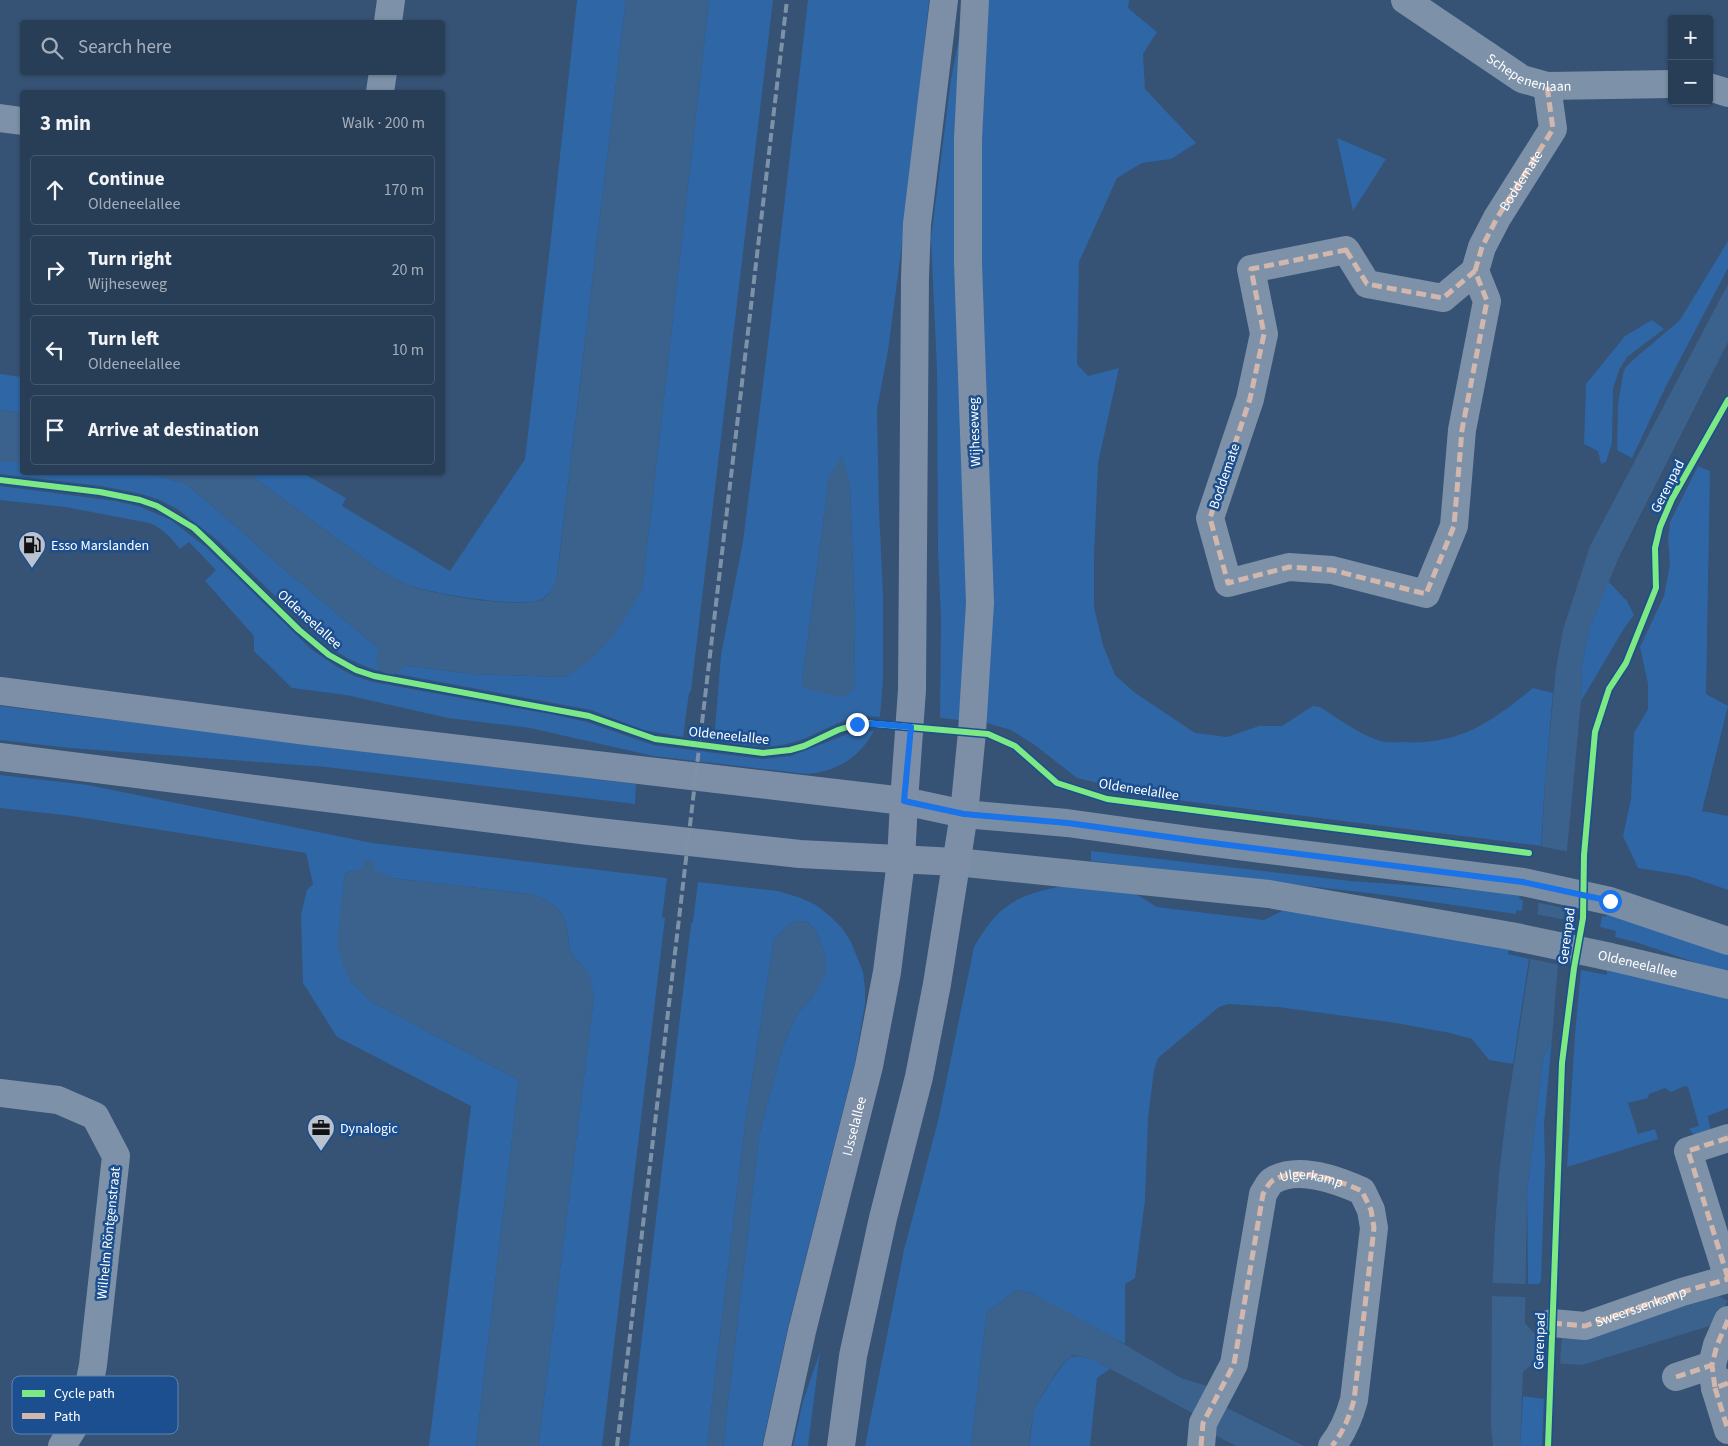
<!DOCTYPE html>
<html lang="en">
<head>
<meta charset="utf-8">
<style>
  body { margin:0; font-family:"Source Sans 3",sans-serif; background:#30455d; color:#f1f3f6 }
  .controls { position:absolute; right:15px; top:15px; display:grid; overflow:hidden; border-radius:5px; box-shadow:0 1px 4px #0004 }
  .controls button { width:45px; height:45px; display:grid; place-items:center; padding:0; border:0; border-bottom:1px solid #44576d; background:#283e57; color:#f1f3f6; font:25px sans-serif }
  .stop { position:absolute; width:15px; height:15px; margin:-11px; border:4px solid #1a73e8; border-radius:50%; background:#fff }
  .stop.end { background:#1a73e8; border-color:#fff; box-shadow:0 1px 5px #0008 }
  .list { margin:0; padding:0; list-style:none }
  h2 { display:flex; justify-content:space-between; align-items:center; height:65px; margin:0; padding:0 20px; font-size:21px }
  h2 small { font-size:16px; font-weight:400; color:#a5aeba }
  .list li { display:grid; grid-template-columns:32px 1fr auto; gap:15px; align-items:center; box-sizing:border-box; height:70px; margin:0 10px 10px; padding:0 10px; border:1px solid #44576d; border-radius:5px }
  .list b { display:block; font-size:19px; white-space:nowrap }
  .list p { margin:0; font-size:16px; white-space:nowrap; color:#a5aeba }
  .list em { font-size:16px; font-style:normal; color:#a5aeba }
  .icon { flex:none; width:28px; height:28px; fill:none; stroke:currentColor; stroke-width:2; stroke-linecap:round; stroke-linejoin:round }
  .map { position:relative; flex:none; width:1728px; height:1446px; overflow:hidden }
  .search { position:absolute; background:#283e57; box-shadow:0 1px 4px #0004; left:20px; top:20px; width:425px; height:55px; display:flex; align-items:center; gap:12px; box-sizing:border-box; padding:0 18px; border-radius:5px; color:#a5aeba; font-size:19px }
  .panel { position:absolute; background:#283e57; box-shadow:0 1px 4px #0004; left:20px; top:90px; width:425px; height:385px; border-radius:5px }
  .map>svg:first-child { display:block }
  .green { fill:#2f66a5; fill-rule:evenodd }
  .water { fill:#3b618d }
  .pier { fill:#365274 }
  .lines { fill:none; stroke-linecap:round; stroke-linejoin:round }
  .canal { stroke:#3b618d; stroke-width:29 }
  .street { stroke:#7d92a8; stroke-width:28 }
  .secondary { stroke:#798da4; stroke-width:28 }
  .primary { stroke:#7d8ea7; stroke-width:28 }
  .rail { stroke:#7e92a7; stroke-width:4; stroke-dasharray:9 4; stroke-linecap:butt }
  .quiet { stroke:#d1b7ad; stroke-width:5; stroke-dasharray:10 5; stroke-linecap:butt }
  .cycleway-casing { stroke:#1b4f8f; stroke-width:9 }
  .cycleway { stroke:#7ce984; stroke-width:6 }
  .route { stroke:#1a73e8; stroke-width:6 }
  .labels { text-anchor:middle; stroke-width:5; stroke-linejoin:round; paint-order:stroke }
  .street-label { font-size:14px; fill:#fff; stroke:#1b4f8f }
  .poi-label { font-size:14px; fill:#fff; stroke:#1b4f8f; text-anchor:start }
  .key { fill:#1b4f8f; stroke:#5f84b1; stroke-width:1 }
  .key-label { font-size:14px; fill:#fff }
</style>
</head>
<body>
<div class="map">
<svg width="1728" height="1446" viewBox="0 0 1728 1446">
  <rect width="100%" height="100%" fill="#365274"/>
  <g class="green">
    <path d="M577,0H626L556,584C551,592 546,599 536,601C514,607 428,593 405,584C397,580 389,575 381,571L248,473H303L346,498L342,506L450,571L525,459L551,238Z"/>
    <path d="M709,0H773L691,691L689,693L683,737L644,730L591,710L376,670C354,663 338,654 321,640L216,539L177,509L160,500L142,494L101,486L0,474V462H22V472L147,473L186,484L222,514L271,558L372,643L403,665L472,674L566,677L642,590Z"/>
    <path d="M808,0H929L922,70L904,229L888,351L877,409L879,509L883,594V680L880,717C872,716 864,716 857,717C832,722 812,739 787,744C763,750 738,743 714,741L721,655L743,541L769,336ZM842,456L850,487L855,619L854,689L802,683L829,478Z"/>
    <path d="M984,0H1129L1128,8L1157,32L1143,54L1145,89L1196,143L1171,159L1142,163L1117,178L1079,262L1077,364L1088,376L1119,368L1098,463L1094,557V607L1103,645L1115,675L1134,692L1195,733L1227,737L1259,726H1282L1313,706L1320,707C1339,719 1359,734 1380,741C1387,743 1396,742 1403,742C1460,745 1491,722 1533,688L1553,693L1545,783L1541,846L1160,798L1077,778L1036,746L1011,730L983,722L976,197Z"/>
    <path d="M960,33L968,612L959,720L940,718L941,618L938,551L937,370L931,239L951,79Z"/>
    <path d="M1337,138L1386,159L1353,211Z"/>
    <path d="M1728,241V268L1666,386L1632,458L1617,450L1618,404L1623,374L1625,368L1633,360L1680,320Z"/>
    <path d="M1652,320L1664,329L1627,357L1619,370L1613,389L1612,443L1606,462L1601,464L1598,451L1584,444L1586,384L1625,336Z"/>
    <path d="M0,374L22,377V413L0,410Z"/>
    <path d="M1698,466L1710,471L1706,694L1728,706L1702,811L1728,816V890L1688,876L1638,868L1623,836L1631,799L1634,733L1648,709V684L1640,647L1664,596L1670,564L1668,539L1670,522Z"/>
    <path d="M0,486L115,501L138,506L171,520L207,548L312,650L339,668L354,676L373,682L560,716L587,722L653,745L762,759L791,756L858,730L874,731C859,758 838,771 807,774L653,756L530,728L448,718L346,695L292,688L254,651V636L205,581L216,570L189,542L180,549C171,538 163,528 149,523L65,507L0,500Z"/>
    <path d="M1608,581L1627,601L1634,615L1625,627L1581,701L1582,665L1589,629Z"/>
    <path d="M0,706L636,784L635,804L326,767L70,748L0,740Z"/>
    <path d="M0,775L88,785L372,843L667,878L662,917L665,918L602,1446H538L594,996C591,988 589,978 585,970C582,963 574,959 571,952C568,944 569,936 567,928C564,908 547,898 529,894L392,878C372,869 367,867 345,873L341,913L350,980L370,1001L519,1080L476,1446H429L471,1106L337,1037L303,983L301,915L307,890L313,884L306,853L72,816L0,808Z"/>
    <path d="M1091,851L1351,881L1521,893L1519,899L1523,900L1522,911L1517,910L1516,914L1377,894L1091,861Z"/>
    <path d="M698,882L778,891L801,898L816,905L830,916L842,928L851,942L863,972L865,988V1004L855,1063L788,1327L762,1446H723L759,1135L779,1060L788,1034L797,1014L814,996L826,959L816,930L807,922L796,921L786,927L774,939L745,1125L707,1446H629L691,924L693,921Z"/>
    <path d="M1063,886L1136,894L1157,907L1264,920L1282,911L1403,926L1520,945L1518,953L1509,950L1508,954L1529,959L1513,1064L1489,1060L1472,1039L1450,1033L1396,1023L1278,1007L1229,1004L1219,1007L1158,1058L1154,1070L1148,1118L1145,1200L1135,1278L1125,1284V1344L1031,1293L1016,1290L987,1312L971,1446H865L904,1250L938,1121L974,947C998,905 1016,895 1063,886Z"/>
    <path d="M1608,911L1728,946V974L1639,943L1615,937L1616,931L1600,927L1602,916L1606,917Z"/>
    <path d="M1596,961L1728,996V1108L1708,1116L1711,1133L1703,1135L1693,1134L1689,1129L1699,1126L1688,1087L1685,1086L1671,1092L1665,1088L1649,1094L1648,1098L1628,1103L1638,1134L1655,1129L1658,1139L1567,1167L1575,1034L1581,970L1607,975V971L1595,968Z"/>
    <path d="M1552,1039L1544,1125L1545,1161L1541,1281L1539,1284H1528L1527,1190L1543,1058Z"/>
    <path d="M820,1352L808,1446H793L803,1401Z"/>
    <path d="M1078,1356L1092,1359L1110,1369L1097,1378L1090,1446H1029L1034,1409L1051,1381L1064,1363L1070,1357Z"/>
    <path d="M1523,1396L1544,1399L1542,1446H1520Z"/>
  </g>
  <g class="water">
    <path d="M626,0H709L642,590L613,637L590,661L566,677L472,674L403,665L372,643L271,558L222,514L186,484L147,473H248L381,571C389,575 397,580 405,584C429,594 521,610 543,599C551,594 555,586 557,577Z"/>
    <path d="M1728,284V342L1619,557L1589,629L1582,665L1581,701L1567,851L1564,914L1558,965L1552,1039L1543,1058L1527,1190L1525,1323L1535,1334H1538L1713,1293L1728,1301L1713,1325L1582,1365L1535,1362L1523,1372L1520,1446H1493L1491,1426L1492,1296L1495,1227L1499,1174L1507,1108L1538,909L1545,783L1556,668L1563,630L1590,546Z"/>
    <path d="M0,410L22,413V462H0Z"/>
    <path d="M842,455L850,487L855,619L854,689L845,697L806,689L802,684L829,478Z"/>
    <path d="M365,860L374,862V869L392,878L529,894C547,898 564,908 567,928C569,936 568,945 571,952C575,960 581,963 586,970C592,978 592,987 594,996L538,1446H476L519,1080L370,1001L350,980L343,965L337,944L345,873L363,868Z"/>
    <path d="M796,921L807,922L816,930L826,959V973L814,996L797,1014L788,1034L779,1060L759,1135L723,1446H707L745,1125L774,939L786,927Z"/>
    <path d="M1016,1290L1031,1293L1090,1324L1181,1378L1211,1387L1223,1406L1304,1446H1236L1211,1433L1196,1415L1092,1359C1086,1358 1076,1353 1070,1357C1062,1361 1036,1403 1034,1412C1031,1423 1030,1435 1029,1446H971L987,1312Z"/>
  </g>
  <g class="pier">
    <path d="M1539,846L1569,852L1567,909L1536,902Z"/>
    <path d="M1535,914L1566,920L1560,965L1527,958Z"/>
    <path d="M1491,1283L1527,1284L1529,1297L1491,1296Z"/>
    <path d="M1538,1331L1562,1332L1560,1366L1537,1365Z"/>
  </g>
  <g class="lines">
    <path class="canal" d="M391,660L392,657"/>
    <g class="street">
      <path id="s1" d="M1405,0L1522,79L1547,86L1672,84"/>
      <path d="M388,22L391,0"/>
      <path d="M1709,87L1728,93"/>
      <path d="M380,92L383,72"/>
      <path d="M0,118L22,121"/>
      <path d="M1346,250L1367,284L1443,298L1475,271L1487,301L1462,430L1454,526L1426,594L1332,570L1289,567L1228,583L1210,518L1250,399L1264,334L1251,269Z"/>
      <path id="s2" d="M1475,271L1482,247L1497,218L1553,129L1547,86"/>
      <path d="M0,1093L58,1100L95,1116L116,1156L93,1365L84,1410L62,1446"/>
      <path d="M1728,1138L1688,1151L1728,1278"/>
      <path d="M1728,1320L1717,1345L1712,1365L1715,1388L1728,1383"/>
      <path id="s3" d="M1552,1323L1585,1326L1682,1292L1728,1279"/>
      <path d="M1676,1377L1712,1365"/>
      <path d="M1715,1388L1728,1430"/>
      <path d="M1201,1446L1203,1423L1234,1364L1263,1194C1266,1190 1268,1184 1272,1181C1297,1165 1338,1180 1362,1191L1371,1210L1374,1228L1354,1400C1349,1418 1343,1432 1332,1446"/>
    </g>
    <g class="secondary">
      <path d="M964,814L1067,823L1197,841L1523,882L1610,901L1728,941"/>
      <path id="s4" d="M956,862L1269,894L1511,936L1611,957L1728,985"/>
    </g>
    <g class="primary">
      <path d="M0,691L307,731L904,801L964,814"/>
      <path d="M0,757L589,831L800,854L956,862"/>
      <path id="s5" d="M777,1446L802,1331L869,1066L887,972L901,861L904,801L912,690L915,277L917,224L944,0"/>
      <path d="M841,1446L853,1356L883,1218L919,1077L937,984L964,814L972,732L980,603L968,263V139L975,0"/>
    </g>
    <path class="rail" d="M617,1446L787,0"/>
    <g class="quiet">
      <path d="M1346,250L1367,284L1443,298L1475,271L1487,301L1462,430L1454,526L1426,594L1332,570L1289,567L1228,583L1210,518L1250,399L1264,334L1251,269Z"/>
      <path d="M1475,271L1482,247L1497,218L1553,129L1547,86"/>
      <path d="M1728,1138L1688,1151L1728,1278"/>
      <path d="M1728,1320L1717,1345L1712,1365L1715,1388L1728,1383"/>
      <path d="M1552,1323L1585,1326L1682,1292L1728,1279"/>
      <path d="M1676,1377L1712,1365"/>
      <path d="M1715,1388L1728,1430"/>
      <path id="s6" d="M1201,1446L1203,1423L1234,1364L1263,1194C1266,1190 1268,1184 1272,1181C1297,1165 1338,1180 1362,1191L1371,1210L1374,1228L1354,1400C1349,1418 1343,1432 1332,1446"/>
    </g>
    <defs>
      <g id="cycleway">
        <path d="M0,480L100,492L140,500L157,506L194,528L211,544L299,630L329,655L356,670L374,676L589,716L655,739L763,753L790,750L804,746L838,730L857,724L864,723L988,734L1015,746L1057,783L1107,799L1529,853"/>
        <path d="M1548,1446L1562,1063L1574,968L1583,918L1584,855L1595,732L1609,689L1626,663L1656,588L1655,548L1660,527L1672,499L1728,400"/>
      </g>
    </defs>
    <use href="#cycleway" class="cycleway-casing"/>
    <use href="#cycleway" class="cycleway"/>
  </g>
  <g class="lines">
    <path class="route" d="M857,724H877L911,727L904,801L964,814L1068,823L1197,841L1523,882L1610,901"/>
  </g>
  <defs>
    <symbol id="fuel-pin" viewBox="-11 -11 22 30"><path d="M0 17L-7.5 6A9.5 9.5 0 1 1 7.5 6Z" fill="#b9c2ce" stroke="#1b4f8f"/><path d="M-5.5-6h7V0h2V4h1.3V-2.5L3-4.5l.8-.8L6-3V5H2.5V1h-1V6h-7ZM-4.2-4.7v3.2H.2V-4.7Z" fill="#111"/></symbol>
    <symbol id="office-pin" viewBox="-11 -11 22 30"><path d="M0 17L-7.5 6A9.5 9.5 0 1 1 7.5 6Z" fill="#b9c2ce" stroke="#1b4f8f"/><path d="M-6-3h4V-5.5h4V-3h4V5H-6ZM-1-4.5V-3h2v-1.5ZM-6 0V1H6V0Z" fill="#111"/></symbol>
  </defs>
  <g fill-rule="evenodd">
    <use href="#fuel-pin" x="16" y="529" width="32" height="43"/>
    <use href="#office-pin" x="305" y="1112" width="32" height="43"/>
  </g>
  <g class="labels">
    <g class="street-label">
      <text dy="5" stroke="none"><textPath href="#s1" startOffset="146">Schepenenlaan</textPath></text>
      <text dy="5" stroke="none"><textPath href="#s2" startOffset="102">Boddemate</textPath></text>
      <text transform="translate(974 432) rotate(-92)" y="5">Wijheseweg</text>
      <text transform="translate(1224 476) rotate(-71)" y="5">Boddemate</text>
      <text transform="translate(1667 486) rotate(-63)" y="5">Gerenpad</text>
      <text transform="translate(310 619) rotate(42)" y="5">Oldeneelallee</text>
      <text transform="translate(729 735) rotate(6)" y="5">Oldeneelallee</text>
      <text transform="translate(1139 789) rotate(9)" y="5">Oldeneelallee</text>
      <text transform="translate(1566 936) rotate(-82)" y="5">Gerenpad</text>
      <text dy="5" stroke="none"><textPath href="#s4" startOffset="690">Oldeneelallee</textPath></text>
      <text dy="5" stroke="none"><textPath href="#s5" startOffset="329">IJsselallee</textPath></text>
      <text dy="5" stroke="none"><textPath href="#s6" startOffset="319">Ulgerkamp</textPath></text>
      <text transform="translate(108 1233) rotate(-84)" y="5">Wilhelm Röntgenstraat</text>
      <text dy="5" stroke="none"><textPath href="#s3" startOffset="92">Sweerssenkamp</textPath></text>
      <text transform="translate(1539 1341) rotate(-88)" y="5">Gerenpad</text>
    </g>
    <g class="poi-label">
      <text x="51" y="550">Esso Marslanden</text>
      <text x="340" y="1133">Dynalogic</text>
    </g>
  </g>
  <rect x="12" y="1376" width="166" height="58" rx="8" class="key"/>
  <rect x="22" y="1390" width="23" height="7" fill="#7ce984"/>
  <rect x="22" y="1413" width="23" height="6" fill="#d1b7ad"/>
  <g class="key-label">
    <text x="54" y="1398">Cycle path</text>
    <text x="54" y="1421">Path</text>
  </g>
</svg>
<div class="controls">
<button>+</button>
<button>−</button>
</div>
<div class="stop" style="left:1610px;top:901px"></div>
<div class="stop end" style="left:857px;top:724px"></div>
<div class="search"><svg class="icon" aria-label="search" viewBox="0 0 24 24"><circle cx="10" cy="10" r="6"/><path d="M15 15l6 6"/></svg>Search here</div>
<section class="panel">
<h2>3 min<small>Walk · 200 m</small></h2>
<ul class="list">
<li><svg class="icon" aria-label="ahead" viewBox="0 0 24 24"><path d="M12 20V5M6 11l6-6 6 6"/></svg><div><b>Continue</b><p>Oldeneelallee</p></div><em>170 m</em></li>
<li><svg class="icon" aria-label="right" viewBox="0 0 24 24"><path d="M7 20v-9h11M14 6l5 5-5 5"/></svg><div><b>Turn right</b><p>Wijheseweg</p></div><em>20 m</em></li>
<li><svg class="icon" aria-label="left" viewBox="0 0 24 24"><path d="M17 20v-9H6M10 6l-5 5 5 5"/></svg><div><b>Turn left</b><p>Oldeneelallee</p></div><em>10 m</em></li>
<li><svg class="icon" aria-label="arrive" viewBox="0 0 24 24"><path d="M6 21V4h12l-3 4 3 4H6"/></svg><div><b>Arrive at destination</b></div></li>
</ul>
</section>
</div>
</body>
</html>
